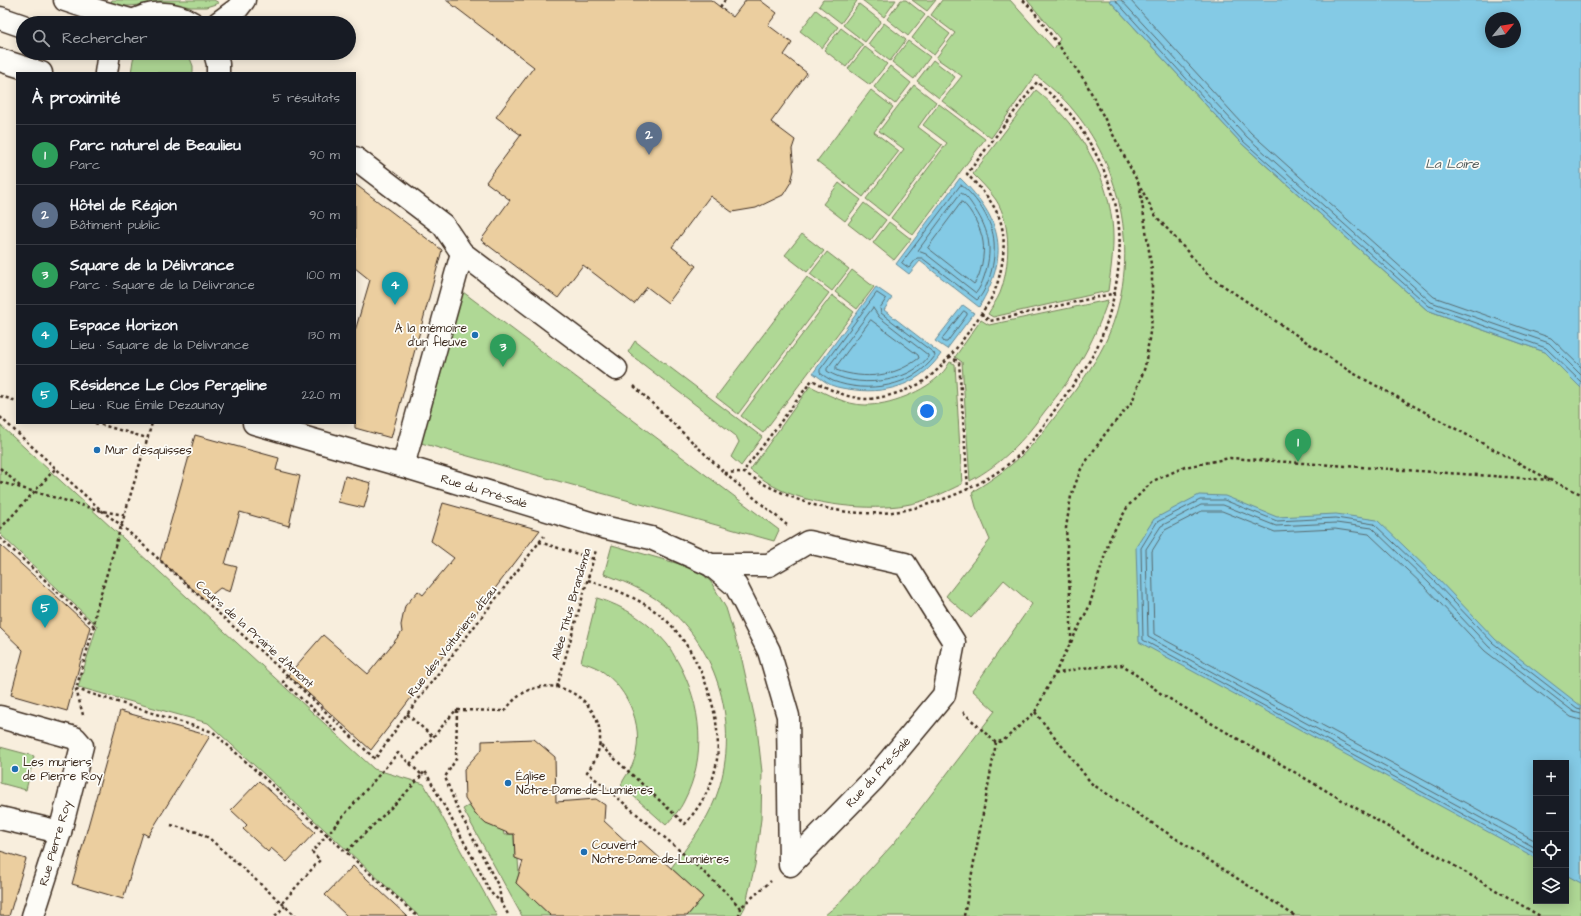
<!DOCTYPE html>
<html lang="fr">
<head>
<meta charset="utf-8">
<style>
  body { margin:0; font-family:"Architects Daughter",sans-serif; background:#20242c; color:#f1f3f6 }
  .controls { position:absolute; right:12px; bottom:12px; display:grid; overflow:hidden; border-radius:0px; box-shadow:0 2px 10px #0003 }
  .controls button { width:36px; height:36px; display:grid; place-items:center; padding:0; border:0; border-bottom:1px solid #363941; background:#171b24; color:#f1f3f6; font:20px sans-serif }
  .compass { position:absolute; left:1485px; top:12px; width:36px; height:36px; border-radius:50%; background:#171b24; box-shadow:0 2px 10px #0003; rotate:60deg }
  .you { position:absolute; left:927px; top:411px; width:14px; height:14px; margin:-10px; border:3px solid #fff; border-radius:50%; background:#1a73e8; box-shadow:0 0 0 6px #1a73e833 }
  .badge { display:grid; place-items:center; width:26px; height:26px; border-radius:50%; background:#7c3aed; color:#fff; font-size:13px; font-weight:700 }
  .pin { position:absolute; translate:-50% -33px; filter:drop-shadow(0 1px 2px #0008) }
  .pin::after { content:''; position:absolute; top:21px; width:14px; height:12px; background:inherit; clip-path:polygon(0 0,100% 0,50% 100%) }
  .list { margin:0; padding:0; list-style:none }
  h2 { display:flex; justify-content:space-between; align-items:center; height:52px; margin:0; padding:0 16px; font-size:17px }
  h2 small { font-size:13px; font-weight:400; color:#9ea1a6 }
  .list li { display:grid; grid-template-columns:26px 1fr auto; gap:12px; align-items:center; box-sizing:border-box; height:60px; padding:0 16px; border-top:1px solid #363941 }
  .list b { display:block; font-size:15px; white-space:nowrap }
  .list p { margin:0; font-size:13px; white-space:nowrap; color:#9ea1a6 }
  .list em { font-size:13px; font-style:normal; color:#9ea1a6 }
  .icon { flex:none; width:22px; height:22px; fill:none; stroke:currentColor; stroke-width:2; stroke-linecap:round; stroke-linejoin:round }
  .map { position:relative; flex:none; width:1581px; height:916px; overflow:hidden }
  .search { position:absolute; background:#171b24; box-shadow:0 2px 10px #0003; left:16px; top:16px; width:340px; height:44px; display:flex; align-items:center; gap:10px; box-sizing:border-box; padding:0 14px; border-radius:22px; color:#9ea1a6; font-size:15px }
  .panel { position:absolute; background:#171b24; box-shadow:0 2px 10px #0003; left:16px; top:72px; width:340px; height:352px; border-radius:0px }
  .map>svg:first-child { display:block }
  .green { fill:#afd895; stroke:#75815a; fill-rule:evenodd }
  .water { fill:#84cae5; stroke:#678a95; fill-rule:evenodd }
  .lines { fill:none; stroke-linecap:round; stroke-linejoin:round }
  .shore { stroke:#586a6e; stroke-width:1 }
  .building { fill:#ebce9f; stroke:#3b2a1e }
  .minor-casing { stroke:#3b2a1e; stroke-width:25 }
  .path { stroke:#3b2a1e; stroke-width:2.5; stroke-dasharray:3 3; stroke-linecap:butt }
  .minor { stroke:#fdfcf7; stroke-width:22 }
  .poi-dot { fill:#1f6fb2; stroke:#fdfcf7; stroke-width:1.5 }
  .labels { text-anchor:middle; stroke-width:3.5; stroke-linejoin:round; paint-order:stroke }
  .poi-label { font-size:12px; fill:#3b2a1e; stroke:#fdfcf7; text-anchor:start }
  .street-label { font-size:12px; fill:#3b2a1e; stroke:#fdfcf7 }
  .water-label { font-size:13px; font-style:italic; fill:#515a5a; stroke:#fdfcf7 }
</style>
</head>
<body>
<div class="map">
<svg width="1581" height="916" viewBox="0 0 1581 916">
  <rect width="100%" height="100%" fill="#f8eedd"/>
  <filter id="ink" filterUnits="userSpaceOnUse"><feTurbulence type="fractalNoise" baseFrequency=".025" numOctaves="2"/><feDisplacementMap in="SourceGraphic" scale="8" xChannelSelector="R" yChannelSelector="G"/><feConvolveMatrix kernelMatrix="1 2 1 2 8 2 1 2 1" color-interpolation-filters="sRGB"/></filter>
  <g filter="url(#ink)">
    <g class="green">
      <path d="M112,0H214L219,3L206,7H191L168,3L128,6L110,5Z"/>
      <path d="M823,0H855L857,1L841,23L819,6Z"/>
      <path d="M862,0H896L884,17Z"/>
      <path d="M901,0H906L925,15L908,36L887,19Z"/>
      <path d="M912,0H936L927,11Z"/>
      <path d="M942,0H1010L1054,49L1060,39L1027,0H1109L1241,143L1427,310L1545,352L1581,388V916H824L837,905L894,843L995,711L972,690L1032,604L1004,580L971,618L946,596L990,540L976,507L972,492C995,478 1016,463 1034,443C1044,432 1053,419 1062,408C1077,388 1093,367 1104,345C1141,269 1127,175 1074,111C1063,97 1049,86 1036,75L991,138L942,101L962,76L936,58L955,33L931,15ZM1536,763H1566V901H1536Z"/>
      <path d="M859,4L881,21L865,42L843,25Z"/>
      <path d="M816,10L838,27L822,48L800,31Z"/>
      <path d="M928,17L950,34L934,55L912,38Z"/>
      <path d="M884,23L906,40L890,61L868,44Z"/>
      <path d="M841,28L863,45L846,67L824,50Z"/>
      <path d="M908,41L930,57L914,79L892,62Z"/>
      <path d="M865,47L887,64L870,85L848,69Z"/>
      <path d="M136,53H188L193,66V73H131L133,60Z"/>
      <path d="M933,60L955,77L939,98L917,81Z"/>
      <path d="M890,66L911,83L895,104L874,87Z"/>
      <path d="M914,85L936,102L918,127L942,145L888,216L866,199L904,149L879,131Z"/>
      <path d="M871,90L893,107L874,132L899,151L863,197L817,161Z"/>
      <path d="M1036,90C1076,122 1106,170 1112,221C1115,245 1111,268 1108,291L993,317L988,314C992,307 997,300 1000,293C1010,267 1012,224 996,200C989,190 981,182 973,174Z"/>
      <path d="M939,104L985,139L913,235L891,218L947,143L923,125Z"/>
      <path d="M839,183L861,200L845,221L823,204Z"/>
      <path d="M864,203L886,220L870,241L848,224Z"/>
      <path d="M889,222L911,239L894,260L873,243Z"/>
      <path d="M802,234L824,251L807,272L785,255Z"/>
      <path d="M827,252L849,269L832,291L810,274Z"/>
      <path d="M852,270L874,287L857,309L835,292Z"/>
      <path d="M807,277L829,293L738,414L716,397Z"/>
      <path d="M463,292L779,530L774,541L421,443Z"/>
      <path d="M832,295L854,312L763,433L741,416Z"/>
      <path d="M1108,300C1093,345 1075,374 1045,411C1023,441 1003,463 970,481L962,362L955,357L981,320L989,325Z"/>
      <path d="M635,341L762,437L741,466L731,457L739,442L736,436L631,355L628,352Z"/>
      <path d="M950,362L955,364L962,484C944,493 925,502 905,505C870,511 813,505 781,490C770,485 760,477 750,470L810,386C827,394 846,405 865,405C888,406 926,391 941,374C945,371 947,366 950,362Z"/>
      <path d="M0,425L374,769L424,784L497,916H419L208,723L78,687L97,626L0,534Z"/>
      <path d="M612,545L697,569L711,582L726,608L742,660L757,728L762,772L761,819L755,865L745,907L740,916H687L703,897L671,868C688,846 706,823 716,797C740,733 722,655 670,610C651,593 628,583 604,574Z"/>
      <path d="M597,598C624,606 649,622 667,644C671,649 674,656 678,662C702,705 707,757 684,801C680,810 672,818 666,825L621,785C624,778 629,772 632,766C647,731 630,689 599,669C594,666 587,664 581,662Z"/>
      <path d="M0,747L34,756L26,790L0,783Z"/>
      <path d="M470,805C478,818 487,827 503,829L504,835L514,834L515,858L518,859L519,874L516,883L551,916H522L463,809Z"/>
    </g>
    <g class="water">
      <path d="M1109,0H1581V388L1545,352L1427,310L1241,143ZM1491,18H1515V42H1491Z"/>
      <path d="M960,178C1003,220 1010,255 979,307L920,261L909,274L896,264Z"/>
      <path d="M876,287L892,298L884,310L941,354C921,383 890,394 855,390C848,389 838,388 831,385C825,382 819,377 813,373Z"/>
      <path d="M963,305L974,313L947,349L935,341Z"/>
      <path d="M1199,495L1225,496L1277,517L1336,514L1377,520L1436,577L1496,640L1581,706V883L1566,875V763H1536V858L1139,642L1136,547L1154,519Z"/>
    </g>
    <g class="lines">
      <g class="shore">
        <path d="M1115,0L1243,141L1429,306L1546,348L1581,382"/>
        <path d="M1121,0L1247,137L1431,302L1549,343L1581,375"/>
        <path d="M1130,0L1251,133L1434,297L1551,338L1581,367"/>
        <path d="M961,185C977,197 993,222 994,242C995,255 993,267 989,279C986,286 983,295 977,300L922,258H917L909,268L902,263Z"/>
        <path d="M961,193C967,196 971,203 975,209C990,232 993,251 984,277C982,283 980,288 976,293L926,254L918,251Z"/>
        <path d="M962,202C971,208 982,231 983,242C985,252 981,277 974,284L928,248Z"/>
        <path d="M877,293L886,299L880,308L881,313L934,353L935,356C913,387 867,394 833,381C829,379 824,376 820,373V370Z"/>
        <path d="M873,308L879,317L928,355V357C909,384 854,389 827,371V369Z"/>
        <path d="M964,311L967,313V315L947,342H944L942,339Z"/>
        <path d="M871,320L918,355L919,358C895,377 865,380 836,370V367Z"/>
        <path d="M1536,841L1154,634L1152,551L1165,530L1202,511H1222L1275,532L1335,529L1369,534L1425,587L1485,651L1571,717L1581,720"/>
        <path d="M1536,848L1148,637L1146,549L1161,526L1201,505H1223L1276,526L1336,523L1372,528L1429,583L1489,647L1574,712L1581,714"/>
        <path d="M1536,854L1143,640L1141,548L1157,522L1200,500H1224L1277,521L1336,518L1374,524L1433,580L1493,643L1577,708L1581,709"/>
      </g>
    </g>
    <g class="building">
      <path d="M446,0H711L733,17L746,0H760L777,13L768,25L792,43L784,55L807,73L771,122L795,140L792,149L794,170L791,182L783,195L756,208L732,212L710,196L672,247L696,266L668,303L647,287L634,304L583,265L558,298L481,240L510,200L486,182L521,135L496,117L534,67Z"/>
      <path d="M355,184L442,250L391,438L355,428V331L370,280L355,268Z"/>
      <path d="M195,435L279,458L276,470L300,476L289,526L240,512L225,564L237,567L230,592L220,588L205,600L160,560Z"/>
      <path d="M345,476L371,483L364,508L338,502Z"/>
      <path d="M443,503L540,530L371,750L288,675L323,635L368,674L402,632L401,625L405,606L418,591L423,595L454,558L431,541Z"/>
      <path d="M0,545L90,627L67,711L11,695L23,650L0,628Z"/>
      <path d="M120,711L210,736L148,836L143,833L123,899L72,884Z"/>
      <path d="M534,739L555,757L556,802L596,799L605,805L604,821L631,846L641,841L703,897L687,916H551L516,883L523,861L515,858L514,834H510L486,824L475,814L465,799L464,769L482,749V741Z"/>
      <path d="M259,781L315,832L287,862L271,848L268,852L243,829L247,825L231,810Z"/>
      <path d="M0,851L26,859L9,916H0Z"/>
      <path d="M353,866L407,916H347L325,895Z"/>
    </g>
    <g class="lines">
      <defs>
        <g id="minor">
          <path d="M65,0L95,10L134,21"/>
          <path d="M0,18L23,26"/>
          <path d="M131,23C149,10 174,11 192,23"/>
          <path d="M218,23L237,9L244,0"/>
          <path d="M215,53L218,64V73"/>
          <path d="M0,60L41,73"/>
          <path d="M106,73L109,53"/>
          <path d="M355,158L443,225L462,253L616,369"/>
          <path d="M254,423L403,466L603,527L651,538L711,565L736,586L769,651L788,716L790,865L874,779L944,695L954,642L905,564L808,542L769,565H711"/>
          <path d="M403,466L462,253"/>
          <path d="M0,717L75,738L82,746L60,832L33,916"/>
          <path d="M0,818L60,832"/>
        </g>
      </defs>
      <use href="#minor" class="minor-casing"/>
      <g class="path">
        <path d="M1023,0L1032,9L1085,81L1155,215L1209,276L1351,372L1550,480L1581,494"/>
        <path d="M720,7L725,0"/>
        <path d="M981,314L990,321L1116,293"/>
        <path d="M949,356L959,362L968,489"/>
        <path d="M634,386L729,477L787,525"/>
        <path d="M0,396L17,401"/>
        <path d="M0,417L102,511L121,525L288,676L375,759L407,714L544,536"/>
        <path d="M95,423L147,438"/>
        <path d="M0,468L22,488"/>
        <path d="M725,473C731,473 739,471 744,473C749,475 755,479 760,482C769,487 778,491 787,495C827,513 875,519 918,507C957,497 997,478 1025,449C1038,434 1050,417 1061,401C1076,381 1092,361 1101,338C1114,306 1122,264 1119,229C1117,189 1095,148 1072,116C1062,103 1049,93 1037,82L967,174C981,189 995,203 1001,223C1007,245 1002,274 993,295C989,303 982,312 977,320C961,342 944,368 921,383C907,391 881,399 866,399C846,398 829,389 812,380L743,472"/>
        <path d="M0,482L102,511L124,515"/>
        <path d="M0,529L56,468"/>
        <path d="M0,538L94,626"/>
        <path d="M539,542L594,559"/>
        <path d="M588,580C617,590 645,600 668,622C704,658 731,734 711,783C705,798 696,811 685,824L600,745"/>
        <path d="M1071,643V613L1066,528L1071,496L1081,469L1105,434L1132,402L1145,367L1152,318V271L1140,189"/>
        <path d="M1055,674L1082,668L1123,665L1163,695L1540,916"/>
        <path d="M288,676L283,682L337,731"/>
        <path d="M557,687L596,550"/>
        <path d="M76,689L213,732L417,916"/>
        <path d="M457,710L505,711C546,650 633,714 587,772L677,848L731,897L740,908L771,881"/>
        <path d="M457,710L456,759L445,777L457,808L499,887L501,902"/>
        <path d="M963,712L996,743L1004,740L1035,712L1089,607L1110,538L1128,506L1153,481L1185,467L1230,458L1550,480"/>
        <path d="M1035,712L1092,784L1295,916"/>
        <path d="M407,714L433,737"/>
        <path d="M83,715L76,689L94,626L96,610L152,423"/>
        <path d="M410,764L456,710"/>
        <path d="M422,775L425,771L474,860L490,892L501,902L509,916"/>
        <path d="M171,825L197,832L209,838L296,916"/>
        <path d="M282,903L320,860L312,852L398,753L422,775L403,796L346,852"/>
        <path d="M275,916L285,906"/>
        <path d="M739,916L740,908"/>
        <path d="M964,916L996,743"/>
      </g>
      <use href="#minor" class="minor"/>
    </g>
  </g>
  <g class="poi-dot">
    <circle cx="475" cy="335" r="4"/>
    <circle cx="97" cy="450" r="4"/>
    <circle cx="15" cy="769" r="4"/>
    <circle cx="508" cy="783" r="4"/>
    <circle cx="584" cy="852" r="4"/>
  </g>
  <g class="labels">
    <g class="poi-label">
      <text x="467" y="332" text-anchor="end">À la mémoire<tspan x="467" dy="14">d'un fleuve</tspan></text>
      <text x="105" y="454">Mur d'esquisses</text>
      <text x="23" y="766">Les muriers<tspan x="23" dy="14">de Pierre Roy</tspan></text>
      <text x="516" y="780">Église<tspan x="516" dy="14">Notre-Dame-de-Lumières</tspan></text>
      <text x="592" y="849">Couvent<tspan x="592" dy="14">Notre-Dame-de-Lumières</tspan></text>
    </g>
    <g class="street-label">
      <text transform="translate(484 491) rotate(17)" y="4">Rue du Pré-Salé</text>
      <text transform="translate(571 604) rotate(-74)" y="4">Allée Titus Brandsma</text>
      <text transform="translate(255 634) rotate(42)" y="4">Cours de la Prairie d'Amont</text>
      <text transform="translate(452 641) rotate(-52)" y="4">Rue des Voituriers d'Eau</text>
      <text transform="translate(878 772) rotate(-48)" y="4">Rue du Pré-Salé</text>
      <text transform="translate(55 843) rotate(-74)" y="4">Rue Pierre Roy</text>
    </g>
    <g class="water-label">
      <text x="1452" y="168">La Loire</text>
    </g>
  </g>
</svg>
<div class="controls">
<button>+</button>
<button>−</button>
<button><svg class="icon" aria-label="locate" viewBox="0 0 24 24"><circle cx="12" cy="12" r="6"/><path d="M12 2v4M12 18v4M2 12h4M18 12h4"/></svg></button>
<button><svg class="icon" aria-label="layers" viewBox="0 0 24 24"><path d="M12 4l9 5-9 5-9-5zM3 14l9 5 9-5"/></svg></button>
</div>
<svg class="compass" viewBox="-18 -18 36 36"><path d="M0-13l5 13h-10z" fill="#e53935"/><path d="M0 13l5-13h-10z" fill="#9ea1a6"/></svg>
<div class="you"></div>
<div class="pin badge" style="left:1298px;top:462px;background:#2e9e5b">1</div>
<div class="pin badge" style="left:649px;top:155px;background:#5c6f8a">2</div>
<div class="pin badge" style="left:503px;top:367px;background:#2e9e5b">3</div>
<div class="pin badge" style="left:395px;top:305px;background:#0f9aa8">4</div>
<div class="pin badge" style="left:45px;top:628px;background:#0f9aa8">5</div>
<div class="search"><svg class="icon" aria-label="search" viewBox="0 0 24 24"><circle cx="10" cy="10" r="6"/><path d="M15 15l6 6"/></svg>Rechercher</div>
<section class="panel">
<h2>À proximité<small>5 résultats</small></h2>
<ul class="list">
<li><span class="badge" style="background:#2e9e5b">1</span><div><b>Parc naturel de Beaulieu</b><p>Parc</p></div><em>90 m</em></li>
<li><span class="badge" style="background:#5c6f8a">2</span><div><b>Hôtel de Région</b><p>Bâtiment public</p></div><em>90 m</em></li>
<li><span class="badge" style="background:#2e9e5b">3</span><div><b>Square de la Délivrance</b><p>Parc · Square de la Délivrance</p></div><em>100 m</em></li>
<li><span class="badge" style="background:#0f9aa8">4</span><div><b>Espace Horizon</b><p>Lieu · Square de la Délivrance</p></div><em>130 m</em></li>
<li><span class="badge" style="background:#0f9aa8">5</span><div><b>Résidence Le Clos Pergeline</b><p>Lieu · Rue Émile Dezaunay</p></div><em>220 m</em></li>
</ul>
</section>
</div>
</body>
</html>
